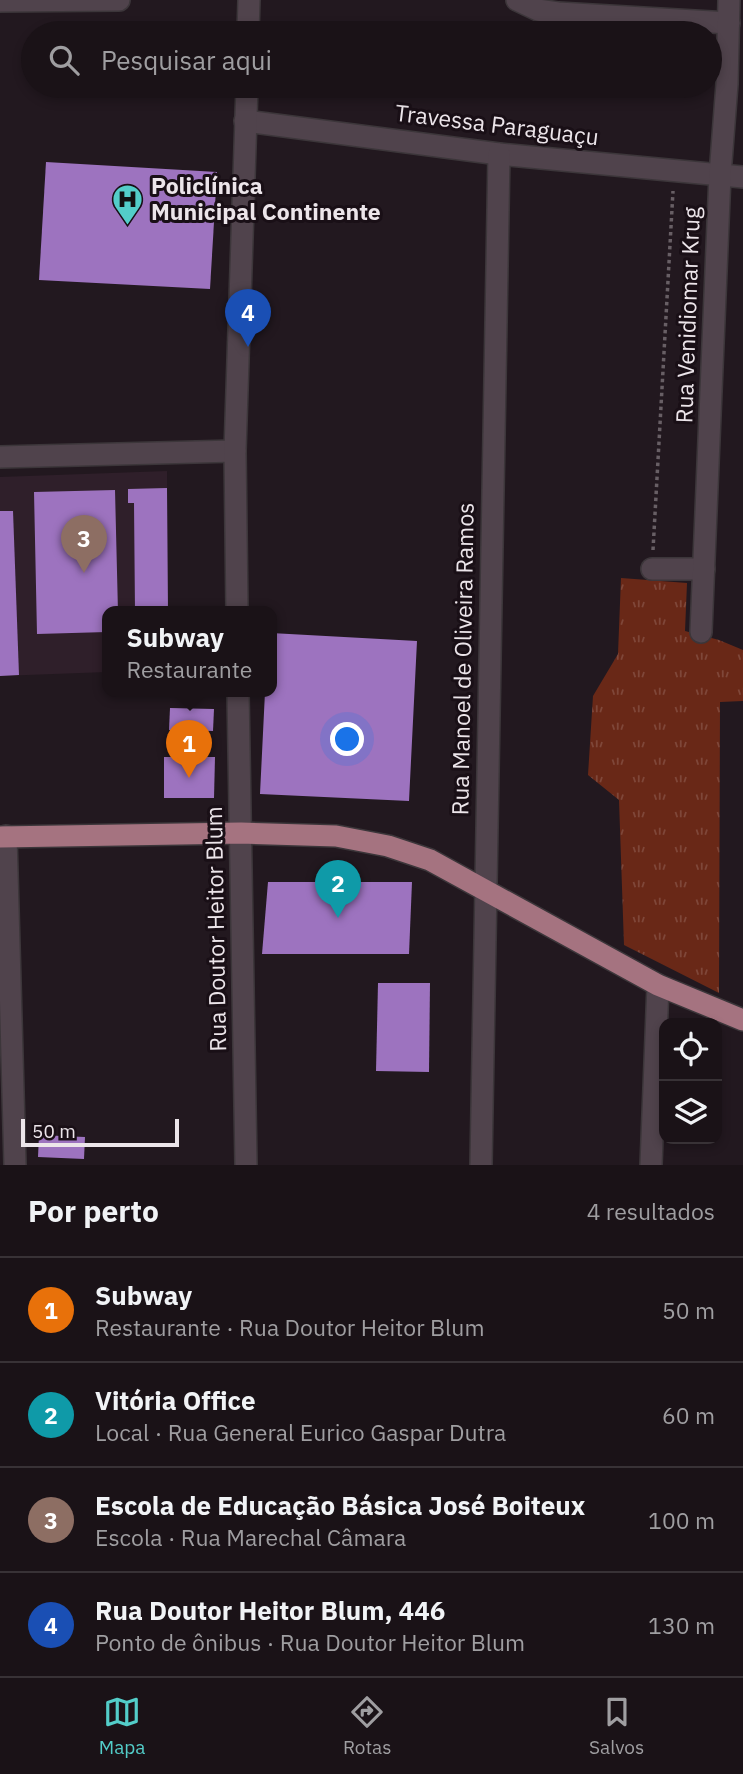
<!DOCTYPE html>
<html lang="pt">
<head>
<meta charset="utf-8">
<style>
  body { margin:0; font-family:"IBM Plex Sans",sans-serif; background:#272024; color:#f1f3f6 }
  .controls { position:absolute; right:21px; bottom:21px; display:grid; overflow:hidden; border-radius:14px; box-shadow:0 4px 10px #0003 }
  .controls button { width:63px; height:63px; display:grid; place-items:center; padding:0; border:0; border-bottom:2px solid #383236; background:#1a1217; color:#f1f3f6; font:35px sans-serif }
  .scale { position:absolute; left:21px; bottom:18px; width:158px; box-sizing:border-box; padding-left:7px; border:4px solid #ece5ea; border-top:0; font-size:19px; line-height:24px; white-space:nowrap; color:#ece5ea; -webkit-text-stroke:5px #190f16; paint-order:stroke }
  .you { position:absolute; left:348px; top:740px; width:24px; height:24px; margin:-18px; border:5px solid #fff; border-radius:50%; background:#1a73e8; box-shadow:0 0 0 10px #1a73e833 }
  .badge { display:grid; place-items:center; width:46px; height:46px; border-radius:50%; background:#53cdc9; color:#fff; font-size:23px; font-weight:700 }
  .pin { position:absolute; translate:-50% -58px; filter:drop-shadow(0 2px 4px #0008) }
  .pin::after { content:''; position:absolute; top:37px; width:24px; height:21px; background:inherit; clip-path:polygon(0 0,100% 0,50% 100%) }
  .popup { position:absolute; left:102px; top:606px; width:175px; height:91px; box-sizing:border-box; display:grid; place-content:center; border-radius:14px; background:#1a1217; filter:drop-shadow(0 2px 5px #0005); font-size:23px; white-space:nowrap; color:#9f9ea1 }
  .popup b { font-size:26px; color:#f1f3f6 }
  .popup::after { content:''; position:absolute; left:50%; top:100%; margin-left:-14px; border:14px solid transparent; border-top-color:#1a1217 }
  .list { margin:0; padding:0; list-style:none }
  h2 { display:flex; justify-content:space-between; align-items:center; height:91px; margin:0; padding:0 28px; font-size:30px }
  h2 small { font-size:23px; font-weight:400; color:#9f9ea1 }
  .list li { display:grid; grid-template-columns:46px 1fr auto; gap:21px; align-items:center; box-sizing:border-box; height:105px; padding:0 28px; border-top:2px solid #383236 }
  .list b { display:block; font-size:26px; white-space:nowrap }
  .list p { margin:0; font-size:23px; white-space:nowrap; color:#9f9ea1 }
  .list em { font-size:23px; font-style:normal; color:#9f9ea1 }
  .icon { flex:none; width:38px; height:38px; fill:none; stroke:currentColor; stroke-width:2; stroke-linecap:round; stroke-linejoin:round }
  .map { position:relative; flex:none; width:743px; height:1165px; overflow:hidden }
  .search { position:absolute; background:#1a1217; box-shadow:0 4px 10px #0003; left:21px; right:21px; top:21px; height:77px; display:flex; align-items:center; gap:18px; box-sizing:border-box; padding:0 24px; border-radius:38px; color:#9f9ea1; font-size:26px }
  .sheet { height:511px; background:#1a1217 }
  nav { display:flex; justify-content:space-around; align-items:center; box-sizing:border-box; height:98px; border-top:2px solid #383236; background:#1a1217; font-size:19px; color:#9f9ea1 }
  nav a { display:grid; justify-items:center; gap:4px }
  nav .on { color:#53cdc9 }
  .map>svg:first-child { display:block }
  .built { fill:#2f1f2a }
  .grass { fill:url(#grass-tufts) }
  .building { fill:#9d73bf }
  .lines { fill:none; stroke-linecap:round; stroke-linejoin:round }
  .minor-casing { stroke:#3c363a; stroke-width:24 }
  .major-casing { stroke:#3c363a; stroke-width:24 }
  .path { stroke:#685f65; stroke-width:3.5; stroke-dasharray:3.5 3.5; stroke-linecap:butt }
  .minor { stroke:#50434c; stroke-width:21 }
  .major { stroke:#a57380; stroke-width:21 }
  .labels { text-anchor:middle; stroke-width:6; stroke-linejoin:round; paint-order:stroke }
  .street-label { font-size:23px; fill:#ece5ea; stroke:#190f16 }
  .poi-label { font-size:23px; font-weight:bold; fill:#ece5ea; stroke:#190f16; text-anchor:start }
</style>
</head>
<body>
<div class="map">
<svg width="743" height="1165" viewBox="0 0 743 1165">
  <defs>
    <pattern id="grass-tufts" width="24" height="20" patternUnits="userSpaceOnUse" patternTransform="scale(1.75)"><rect width="24" height="20" fill="#692817"/><path d="M3 7l-1-3M5 7V3M7 7l1-3M15 17l-1-3M17 17v-4M19 17l1-3" fill="none" stroke="#7f4739"/></pattern>
  </defs>
  <rect width="100%" height="100%" fill="#22181f"/>
  <path class="built" d="M167,471L168,612H107V672L0,676V477Z"/>
  <path class="grass" d="M621,578L687,583L685,631L719,640L743,650V701L720,702L719,993L624,945L619,800L588,775L593,696L618,654Z"/>
  <g class="building">
    <path d="M46,162L217,172L210,289L39,280Z"/>
    <path d="M167,488L168,612H135L134,503H128V489Z"/>
    <path d="M115,490L118,612H107V632L37,634L34,492Z"/>
    <path d="M0,511H13L19,675L0,676Z"/>
    <path d="M271,633L417,641L409,801L260,794L265,692H271Z"/>
    <path d="M170,708L214,709L213,731L169,730Z"/>
    <path d="M164,757H215L214,798H164Z"/>
    <path d="M268,882H412L409,954H262Z"/>
    <path d="M378,983H430L429,1072L376,1071Z"/>
    <path d="M39,1135L85,1137L84,1159L38,1157Z"/>
  </g>
  <g class="lines">
    <defs>
      <g id="minor">
        <path d="M517,0L538,10L558,13L729,23"/>
        <path d="M0,1L119,0"/>
        <path d="M248,33L249,0"/>
        <path d="M245,121L499,154L743,177"/>
        <path d="M0,457L235,451"/>
        <path d="M652,569H704"/>
        <path d="M237,612L235,451L247,86"/>
        <path d="M701,632L720,175L727,84L729,0"/>
        <path d="M238,692L246,1165"/>
        <path d="M6,836L15,1165"/>
        <path d="M481,1165L499,154"/>
        <path d="M651,1165L658,985"/>
      </g>
      <path id="major" d="M0,837L241,833L336,836L388,846L430,860L658,985L743,1020"/>
    </defs>
    <use href="#minor" class="minor-casing"/>
    <use href="#major" class="major-casing"/>
    <path class="path" d="M653,550L673,191"/>
    <use href="#minor" class="minor"/>
    <use href="#major" class="major"/>
  </g>
  <defs>
    <symbol id="hospital-pin" viewBox="-11 -11 22 30"><path d="M0 17L-7.5 6A9.5 9.5 0 1 1 7.5 6Z" fill="#53cdc9" stroke="#190f16"/><path d="M-5-5h3v3.5h4V-5h3V5h-3V1.5h-4V5h-3Z" fill="#111"/></symbol>
  </defs>
  <g fill-rule="evenodd">
    <use href="#hospital-pin" x="110" y="182" width="35" height="47"/>
  </g>
  <g class="labels">
    <g class="street-label">
      <text transform="translate(497 125) rotate(7)" y="8">Travessa Paraguaçu</text>
      <text transform="translate(688 315) rotate(-88)" y="8">Rua Venidiomar Krug</text>
      <text transform="translate(463 659) rotate(-89)" y="8">Rua Manoel de Oliveira Ramos</text>
      <text transform="translate(216 929) rotate(-91)" y="8">Rua Doutor Heitor Blum</text>
    </g>
    <g class="poi-label">
      <text x="151" y="194">Policlínica<tspan x="151" dy="26">Municipal Continente</tspan></text>
    </g>
  </g>
</svg>
<div class="controls">
<button><svg class="icon" aria-label="locate" viewBox="0 0 24 24"><circle cx="12" cy="12" r="6"/><path d="M12 2v4M12 18v4M2 12h4M18 12h4"/></svg></button>
<button><svg class="icon" aria-label="layers" viewBox="0 0 24 24"><path d="M12 4l9 5-9 5-9-5zM3 14l9 5 9-5"/></svg></button>
</div>
<div class="scale">50 m</div>
<div class="you"></div>
<div class="pin badge" style="left:189px;top:778px;background:#e8710a">1</div>
<div class="popup"><b>Subway</b>Restaurante</div>
<div class="pin badge" style="left:338px;top:918px;background:#0f9aa8">2</div>
<div class="pin badge" style="left:84px;top:573px;background:#8d6e63">3</div>
<div class="pin badge" style="left:248px;top:347px;background:#1a4fb4">4</div>
<div class="search"><svg class="icon" aria-label="search" viewBox="0 0 24 24"><circle cx="10" cy="10" r="6"/><path d="M15 15l6 6"/></svg>Pesquisar aqui</div>
</div>
<section class="sheet">
<h2>Por perto<small>4 resultados</small></h2>
<ul class="list">
<li><span class="badge" style="background:#e8710a">1</span><div><b>Subway</b><p>Restaurante · Rua Doutor Heitor Blum</p></div><em>50 m</em></li>
<li><span class="badge" style="background:#0f9aa8">2</span><div><b>Vitória Office</b><p>Local · Rua General Eurico Gaspar Dutra</p></div><em>60 m</em></li>
<li><span class="badge" style="background:#8d6e63">3</span><div><b>Escola de Educação Básica José Boiteux</b><p>Escola · Rua Marechal Câmara</p></div><em>100 m</em></li>
<li><span class="badge" style="background:#1a4fb4">4</span><div><b>Rua Doutor Heitor Blum, 446</b><p>Ponto de ônibus · Rua Doutor Heitor Blum</p></div><em>130 m</em></li>
</ul>
</section>
<nav>
<a class="on"><svg class="icon" aria-label="map" viewBox="0 0 24 24"><path d="M3 6l6-2 6 2 6-2v14l-6 2-6-2-6 2zM9 4v14M15 6v14"/></svg>Mapa</a>
<a><svg class="icon" aria-label="directions" viewBox="0 0 24 24"><path d="M12 3l9 9-9 9-9-9zM9 14v-3h6M13 9l2 2-2 2"/></svg>Rotas</a>
<a><svg class="icon" aria-label="saved" viewBox="0 0 24 24"><path d="M7 4h10v16l-5-4-5 4z"/></svg>Salvos</a>
</nav>
</body>
</html>
